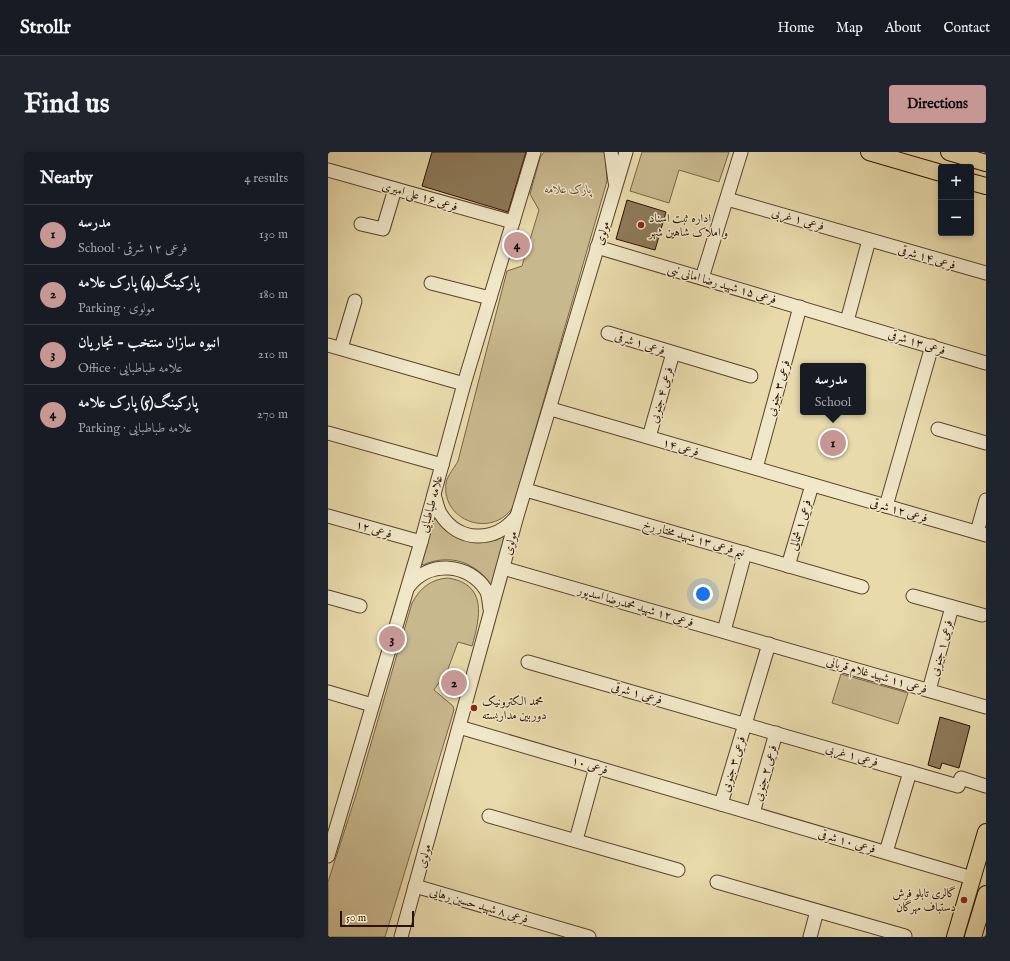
<!DOCTYPE html>
<html lang="en">
<head>
<meta charset="utf-8">
<style>
  body { margin:0; font-family:"IM FELL English",Amiri,serif; background:#20242c; color:#f1f3f6 }
  .controls { position:absolute; right:12px; top:12px; display:grid; overflow:hidden; border-radius:4px; box-shadow:0 2px 6px #0003 }
  .controls button { width:36px; height:36px; display:grid; place-items:center; padding:0; border:0; border-bottom:1px solid #363941; background:#171b24; color:#f1f3f6; font:20px sans-serif }
  .scale { position:absolute; left:12px; bottom:10px; width:74px; box-sizing:border-box; padding-left:4px; border:2px solid #2a1000; border-top:0; font-size:11px; line-height:14px; white-space:nowrap; color:#2a1000; -webkit-text-stroke:3px #f0e7c8; paint-order:stroke }
  .you { position:absolute; left:375px; top:442px; width:14px; height:14px; margin:-10px; border:3px solid #fff; border-radius:50%; background:#1a73e8; box-shadow:0 0 0 6px #1a73e833 }
  .badge { display:grid; place-items:center; width:26px; height:26px; border-radius:50%; background:#c59692; color:#111; font-size:13px; font-weight:700 }
  .pin { position:absolute; translate:-50% -50%; border:2px solid #fff; box-shadow:0 1px 4px #0006 }
  .popup { position:absolute; left:472px; top:211px; width:66px; height:52px; box-sizing:border-box; display:grid; place-content:center; border-radius:4px; background:#171b24; filter:drop-shadow(0 1px 3px #0005); font-size:13px; white-space:nowrap; color:#9ea1a6 }
  .popup b { font-size:15px; color:#f1f3f6 }
  .popup::after { content:''; position:absolute; left:50%; top:100%; margin-left:-8px; border:8px solid transparent; border-top-color:#171b24 }
  .list { margin:0; padding:0; list-style:none }
  h2 { display:flex; justify-content:space-between; align-items:center; height:52px; margin:0; padding:0 16px; font-size:17px }
  h2 small { font-size:13px; font-weight:400; color:#9ea1a6 }
  .list li { display:grid; grid-template-columns:26px 1fr auto; gap:12px; align-items:center; box-sizing:border-box; height:60px; padding:0 16px; border-top:1px solid #363941 }
  .list b { display:block; font-size:15px; white-space:nowrap }
  .list p { margin:0; font-size:13px; white-space:nowrap; color:#9ea1a6 }
  .list em { font-size:13px; font-style:normal; color:#9ea1a6 }
  .map { position:relative; flex:none; width:658px; height:785px; overflow:hidden; border-radius:4px }
  header { display:flex; align-items:center; gap:24px; box-sizing:border-box; height:56px; padding:0 20px; background:#171b24; border-bottom:1px solid #363941 }
  header strong { font-size:19px }
  nav { display:flex; gap:22px; margin-inline-start:auto; font-size:14px }
  .intro { display:flex; align-items:center; justify-content:space-between; box-sizing:border-box; height:96px; padding:0 24px }
  h1 { margin:0; font-size:28px }
  .button { padding:10px 18px; border-radius:4px; background:#c59692; color:#111; font-size:14px; font-weight:700 }
  main { display:flex; gap:24px; padding:0 24px }
  aside { flex:1; background:#171b24; border-radius:4px; box-shadow:0 2px 6px #0003 }
  .map>svg:first-child { display:block }
  .green { fill:#c8b88e; stroke:#796447 }
  .building { fill:#8d7959; stroke:#2a1000 }
  .lines { fill:none; stroke-linecap:round; stroke-linejoin:round }
  .minor-casing { stroke:#5a422b; stroke-width:15 }
  .major-casing { stroke:#2a1000; stroke-width:18 }
  .minor { stroke:#f0e7c8; stroke-width:13 }
  .major { stroke:#e8daab; stroke-width:16 }
  .poi-dot { fill:#8f2418; stroke:#f0e7c8; stroke-width:1.5 }
  .labels { text-anchor:middle; stroke-width:3; stroke-linejoin:round; paint-order:stroke }
  .park-label { font-size:12px; font-style:italic; fill:#614b32; stroke:#f0e7c8 }
  .street-label { font-size:12px; fill:#2a1000; stroke:#f0e7c8 }
  .poi-label { font-size:12px; fill:#2a1000; stroke:#f0e7c8; text-anchor:start }
</style>
</head>
<body>
<header>
<strong>Strollr</strong>
<nav><a>Home</a><a>Map</a><a>About</a><a>Contact</a></nav>
</header>
<div class="intro"><h1>Find us</h1><a class="button">Directions</a></div>
<main>
<aside>
<h2>Nearby<small>4 results</small></h2>
<ul class="list">
<li><span class="badge">1</span><div><b>مدرسه</b><p>School · فرعی ۱۲ شرقی</p></div><em>130 m</em></li>
<li><span class="badge">2</span><div><b>پارکینگ(4) پارک علامه</b><p>Parking · مولوی</p></div><em>180 m</em></li>
<li><span class="badge">3</span><div><b>انبوه سازان منتخب - نجاریان</b><p>Office · علامه طباطبایی</p></div><em>210 m</em></li>
<li><span class="badge">4</span><div><b>پارکینگ(5) پارک علامه</b><p>Parking · علامه طباطبایی</p></div><em>270 m</em></li>
</ul>
</aside>
<div class="map">
<svg width="658" height="785" viewBox="0 0 658 785">
  <rect width="100%" height="100%" fill="#e8daab"/>
  <filter id="stains"><feTurbulence type="fractalNoise" baseFrequency=".005" numOctaves="4"/><feColorMatrix values="0 0 0 0 .2 0 0 0 0 .09 0 0 0 0 .02 0 0 0 .5 -.17"/></filter>
  <radialGradient id="worn" r=".72"><stop offset=".6" stop-color="#630" stop-opacity="0"/><stop offset="1" stop-color="#630" stop-opacity=".3"/></radialGradient>
  <g class="green">
    <path d="M216,0H277L279,29L185,355C164,387 113,369 118,331C119,324 127,315 130,309L179,119L194,114L211,58L202,42L212,6Z"/>
    <path d="M314,0H401L391,30L351,18L341,51L302,39Z"/>
    <path d="M106,364H108L158,389L169,388L178,383L165,433L163,434C149,410 121,401 95,413L93,411Z"/>
    <path d="M120,426C160,432 152,466 144,494L130,490L120,517L106,538L125,554L126,558L57,785H0V730L28,643L84,451C92,436 103,427 120,426Z"/>
    <path d="M513,522L580,541L570,572L504,551Z"/>
  </g>
  <g class="building">
    <path d="M104,0H198L180,60L94,34Z"/>
    <path d="M299,48L338,60L327,98L288,87Z"/>
    <path d="M612,565L642,574L631,616L614,611L612,617L600,613Z"/>
  </g>
  <g class="lines">
    <defs>
      <g id="minor">
        <path d="M283,0L287,30"/>
        <path d="M0,18L185,70"/>
        <path d="M399,47L658,121"/>
        <path d="M33,72L55,77L67,37"/>
        <path d="M269,95L658,211"/>
        <path d="M374,126L413,0"/>
        <path d="M103,131L162,146"/>
        <path d="M519,169L541,88"/>
        <path d="M280,181L423,224"/>
        <path d="M0,193L136,232"/>
        <path d="M13,196L27,149"/>
        <path d="M223,257L658,383"/>
        <path d="M610,277L658,291"/>
        <path d="M0,281L114,313"/>
        <path d="M321,285L345,201"/>
        <path d="M428,316L472,155"/>
        <path d="M198,338L534,435"/>
        <path d="M106,343C108,348 109,355 112,361C130,391 167,391 188,365"/>
        <path d="M558,354L604,194"/>
        <path d="M0,364L93,390"/>
        <path d="M649,380L658,348"/>
        <path d="M460,414L484,333"/>
        <path d="M175,416L658,555"/>
        <path d="M81,434C101,408 141,411 158,438C161,443 161,451 162,457"/>
        <path d="M585,444L654,463"/>
        <path d="M0,445L32,454"/>
        <path d="M396,479L417,401"/>
        <path d="M200,510L630,634L633,626L658,634"/>
        <path d="M601,538L624,455"/>
        <path d="M0,540L44,553"/>
        <path d="M131,575L644,726"/>
        <path d="M393,652L441,492"/>
        <path d="M425,661L448,581"/>
        <path d="M161,664L350,718"/>
        <path d="M248,688L268,615"/>
        <path d="M558,700L582,620"/>
        <path d="M0,704L93,390L136,232L206,0"/>
        <path d="M389,730L577,784"/>
        <path d="M87,734L261,785"/>
        <path d="M73,785L189,364L298,0"/>
        <path d="M482,785L489,759"/>
      </g>
      <g id="major">
        <path d="M541,0L613,21"/>
        <path d="M621,0L658,11"/>
        <path d="M643,30L658,34"/>
        <path d="M627,785L658,680"/>
        <path d="M645,785L658,742"/>
      </g>
    </defs>
    <use href="#minor" class="minor-casing"/>
    <use href="#major" class="major-casing"/>
    <use href="#minor" class="minor"/>
    <use href="#major" class="major"/>
  </g>
  <g class="poi-dot">
    <circle cx="313" cy="73" r="4"/>
    <circle cx="146" cy="556" r="4"/>
    <circle cx="636" cy="748" r="4"/>
  </g>
  <g class="labels">
    <g class="park-label">
      <text x="240" y="41">پارک علامه</text>
    </g>
    <g class="street-label">
      <text transform="translate(92 44) rotate(16)" y="4">فرعی ۱۶ علی امیری</text>
      <text transform="translate(470 67) rotate(16)" y="4">فرعی ۱ غربی</text>
      <text transform="translate(274 81) rotate(-73)" y="4">مولوی</text>
      <text transform="translate(599 105) rotate(16)" y="4">فرعی ۱۴ شرقی</text>
      <text transform="translate(394 132) rotate(16)" y="4">فرعی ۱۵ شهید رضا امانی نبی</text>
      <text transform="translate(589 190) rotate(17)" y="4">فرعی ۱۳ شرقی</text>
      <text transform="translate(312 191) rotate(17)" y="4">فرعی ۱ شرقی</text>
      <text transform="translate(450 236) rotate(-74)" y="4">فرعی ۳ جنوبی</text>
      <text transform="translate(333 243) rotate(-74)" y="4">فرعی ۴ جنوبی</text>
      <text transform="translate(353 295) rotate(16)" y="4">فرعی ۱۴</text>
      <text transform="translate(103 352) rotate(-75)" y="4">علامه طباطبایی</text>
      <text transform="translate(571 358) rotate(16)" y="4">فرعی ۱۲ شرقی</text>
      <text transform="translate(472 373) rotate(-74)" y="4">فرعی ۱ شمالی</text>
      <text transform="translate(46 377) rotate(16)" y="4">فرعی ۱۲</text>
      <text transform="translate(366 386) rotate(16)" y="4">نیم فرعی ۱۳ شهید مختار رخ</text>
      <text transform="translate(182 391) rotate(-75)" y="4">مولوی</text>
      <text transform="translate(308 454) rotate(16)" y="4">فرعی ۱۲ شهید محمدرضا اسدپور</text>
      <text transform="translate(613 496) rotate(-75)" y="4">فرعی ۱ جنوبی</text>
      <text transform="translate(549 523) rotate(16)" y="4">فرعی ۱۱ شهید غلام قربانی</text>
      <text transform="translate(309 541) rotate(16)" y="4">فرعی ۱ شرقی</text>
      <text transform="translate(524 603) rotate(16)" y="4">فرعی ۱ غربی</text>
      <text transform="translate(405 612) rotate(-73)" y="4">فرعی ۳ جنوبی</text>
      <text transform="translate(262 613) rotate(16)" y="4">فرعی ۱۰</text>
      <text transform="translate(437 621) rotate(-74)" y="4">فرعی ۲ جنوبی</text>
      <text transform="translate(519 689) rotate(16)" y="4">فرعی ۱۰ شرقی</text>
      <text transform="translate(96 704) rotate(-75)" y="4">مولوی</text>
      <text transform="translate(151 753) rotate(16)" y="4">فرعی ۸ شهید حسین رهایی</text>
    </g>
    <g class="poi-label">
      <text x="321" y="70">اداره ثبت اسناد<tspan x="321" dy="14">و املاک شاهین شهر</tspan></text>
      <text x="154" y="553">محمد الکترونیک<tspan x="154" dy="14">دوربین مداربسته</tspan></text>
      <text x="628" y="745" text-anchor="end">گالری تابلو فرش<tspan x="628" dy="14">دستباف مهرگان</tspan></text>
    </g>
  </g>
  <rect width="100%" height="100%" filter="url(#stains)"/>
  <rect width="100%" height="100%" fill="url(#worn)"/>
</svg>
<div class="controls">
<button>+</button>
<button>−</button>
</div>
<div class="scale">50 m</div>
<div class="you"></div>
<div class="pin badge" style="left:505px;top:291px">1</div>
<div class="popup"><b>مدرسه</b>School</div>
<div class="pin badge" style="left:126px;top:531px">2</div>
<div class="pin badge" style="left:64px;top:487px">3</div>
<div class="pin badge" style="left:189px;top:93px">4</div>
</div>
</main>
</body>
</html>
